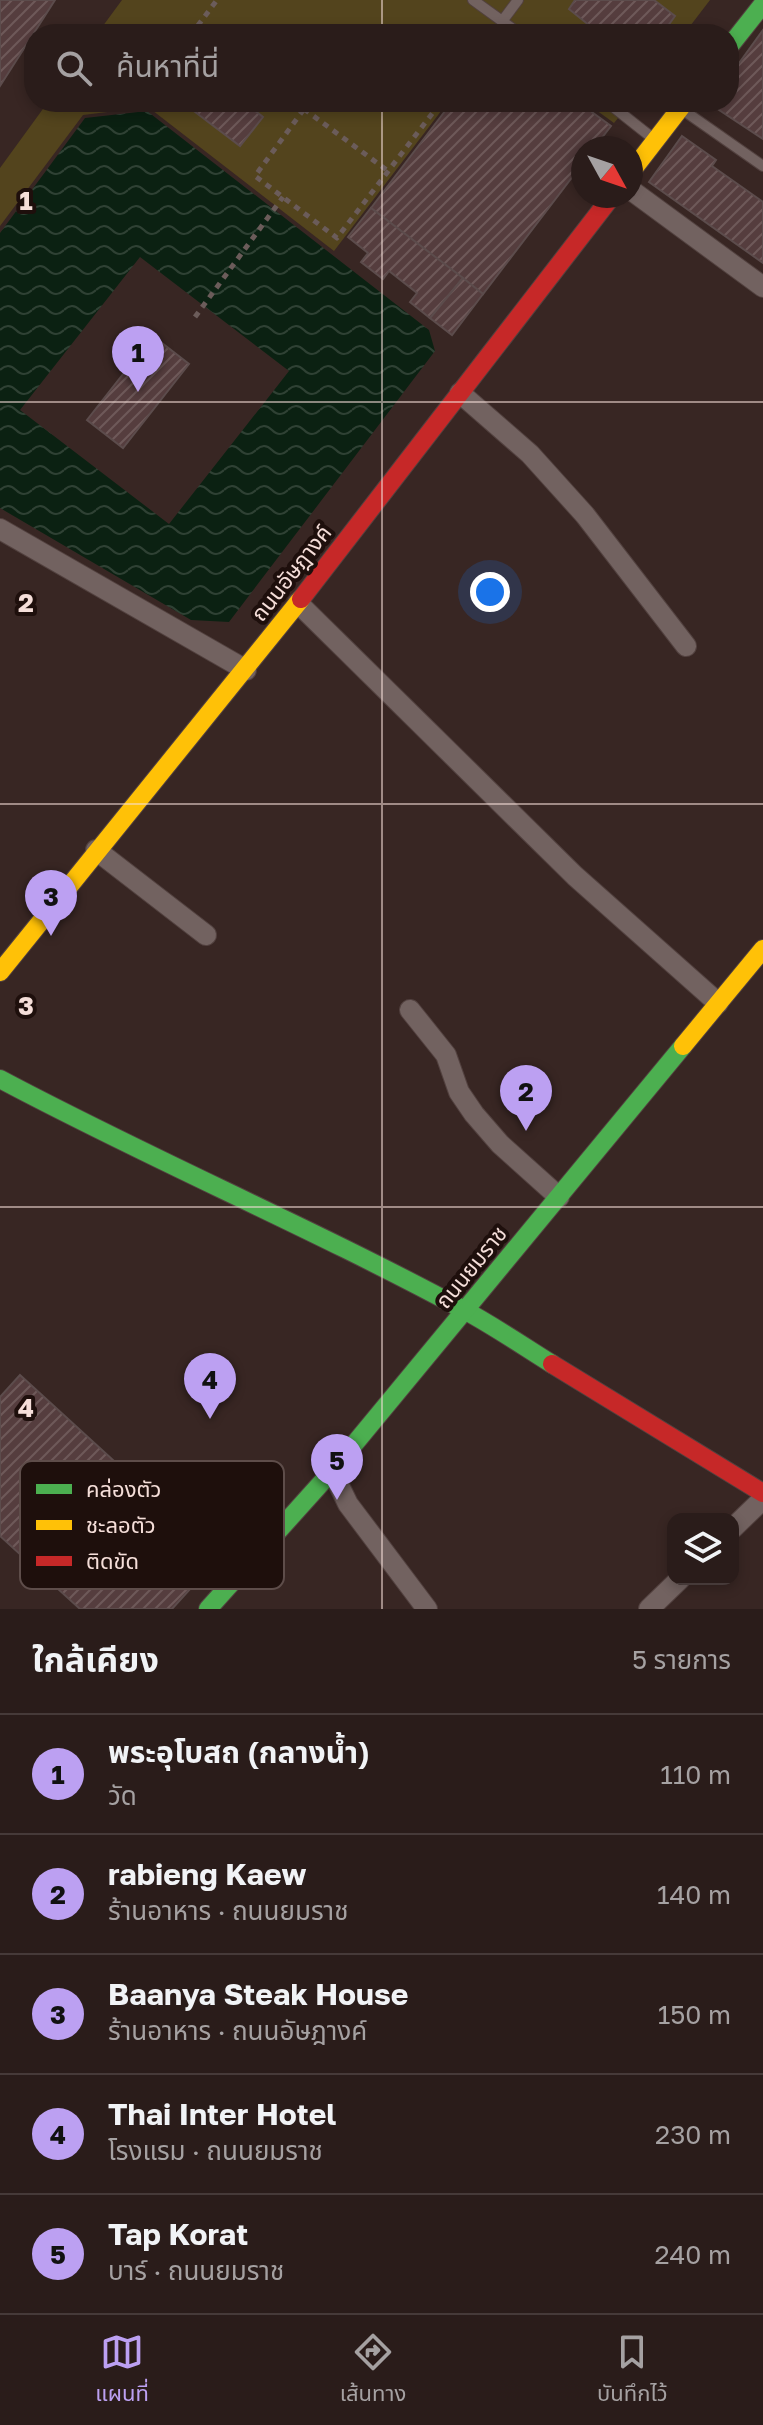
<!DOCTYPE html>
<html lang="th">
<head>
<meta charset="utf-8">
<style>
  body { margin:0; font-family:"Golos Text","Noto Sans Thai",sans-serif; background:#362927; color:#f1f3f6 }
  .controls { position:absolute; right:24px; bottom:24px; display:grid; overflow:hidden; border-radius:16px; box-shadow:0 4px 12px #0003 }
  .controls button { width:72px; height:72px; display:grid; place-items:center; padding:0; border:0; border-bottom:2px solid #463a39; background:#2a1c1a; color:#f1f3f6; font:40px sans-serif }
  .compass { position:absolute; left:571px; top:136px; width:72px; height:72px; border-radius:50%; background:#2a1c1a; box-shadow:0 4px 12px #0003; rotate:130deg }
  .you { position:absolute; left:490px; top:592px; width:28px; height:28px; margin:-20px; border:6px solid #fff; border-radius:50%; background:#1a73e8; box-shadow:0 0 0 12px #1a73e833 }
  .badge { display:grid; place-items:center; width:52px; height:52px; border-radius:50%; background:#bca0f2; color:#111; font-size:26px; font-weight:700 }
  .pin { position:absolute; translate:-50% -66px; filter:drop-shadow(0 2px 4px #0008) }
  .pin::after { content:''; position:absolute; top:42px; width:28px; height:24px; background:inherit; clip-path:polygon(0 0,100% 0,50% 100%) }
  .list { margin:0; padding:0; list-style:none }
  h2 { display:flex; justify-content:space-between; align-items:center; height:104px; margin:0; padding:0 32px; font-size:34px }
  h2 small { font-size:26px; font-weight:400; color:#a5a1a2 }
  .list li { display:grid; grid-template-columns:52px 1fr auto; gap:24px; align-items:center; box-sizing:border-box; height:120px; padding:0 32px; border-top:2px solid #463a39 }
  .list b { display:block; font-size:30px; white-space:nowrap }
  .list p { margin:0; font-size:26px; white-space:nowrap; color:#a5a1a2 }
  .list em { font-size:26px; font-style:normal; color:#a5a1a2 }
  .icon { flex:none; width:44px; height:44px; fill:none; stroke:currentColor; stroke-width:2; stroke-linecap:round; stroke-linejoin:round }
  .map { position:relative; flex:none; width:763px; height:1609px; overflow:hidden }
  .search { position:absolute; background:#2a1c1a; box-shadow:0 4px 12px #0003; left:24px; right:24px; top:24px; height:88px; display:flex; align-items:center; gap:20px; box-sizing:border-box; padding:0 28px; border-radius:32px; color:#a5a1a2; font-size:30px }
  .sheet { height:704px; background:#2a1c1a }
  nav { display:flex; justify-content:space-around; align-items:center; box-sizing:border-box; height:112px; border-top:2px solid #463a39; background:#2a1c1a; font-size:22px; color:#a5a1a2 }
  nav a { display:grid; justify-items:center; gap:4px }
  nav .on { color:#bca0f2 }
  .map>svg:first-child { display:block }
  .green { fill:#53441d }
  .water { fill:url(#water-waves); fill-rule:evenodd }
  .building { fill:url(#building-hatch); stroke:#5c4c4c; stroke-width:2 }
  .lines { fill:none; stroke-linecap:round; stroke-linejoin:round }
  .lane-casing { stroke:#52413f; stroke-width:12 }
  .street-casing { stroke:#52413f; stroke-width:22 }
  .fast-casing { stroke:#52413f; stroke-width:20 }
  .slow-casing { stroke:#52413f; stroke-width:20 }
  .jam-casing { stroke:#52413f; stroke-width:20 }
  .path { stroke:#6b5c5a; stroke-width:5; stroke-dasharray:6 6; stroke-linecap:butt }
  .lane { stroke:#726260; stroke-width:10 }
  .street { stroke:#726260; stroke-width:20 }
  .fast { stroke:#4caf50; stroke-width:18 }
  .slow { stroke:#ffc107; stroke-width:18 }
  .jam { stroke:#c62828; stroke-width:18 }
  .grid { fill:none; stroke:#f5ded9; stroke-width:2; stroke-opacity:0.55 }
  .labels { text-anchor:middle; stroke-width:8; stroke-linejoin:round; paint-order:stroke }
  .street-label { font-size:22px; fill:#f5ded9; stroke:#1e0f0c }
  .key { fill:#1e0f0c; stroke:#5e4d4a; stroke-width:2 }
  .key-label { font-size:22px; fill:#f5ded9 }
  .grid-label { font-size:26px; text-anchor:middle; font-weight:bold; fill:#f5ded9; stroke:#1e0f0c; stroke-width:8; stroke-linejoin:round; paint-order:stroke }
</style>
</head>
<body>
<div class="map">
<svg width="763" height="1609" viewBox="0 0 763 1609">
  <defs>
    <pattern id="water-waves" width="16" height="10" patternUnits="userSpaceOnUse" patternTransform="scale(2)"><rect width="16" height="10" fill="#0b2112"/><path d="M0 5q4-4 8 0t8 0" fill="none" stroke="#2f4134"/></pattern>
    <pattern id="building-hatch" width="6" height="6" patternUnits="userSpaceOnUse" patternTransform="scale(2)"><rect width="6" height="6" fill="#553d3e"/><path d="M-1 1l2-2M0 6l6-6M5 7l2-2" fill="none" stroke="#6e5959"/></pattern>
  </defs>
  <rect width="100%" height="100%" fill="#382623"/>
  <g class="green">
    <path d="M122,0H710L684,34H97Z"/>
    <path d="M48,102H448L334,251L148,107L83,115L0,226V168Z"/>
    <path d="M585,102H631L614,123Z"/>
  </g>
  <path class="water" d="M147,111L429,330L435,351L229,622L191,620L0,508V233L85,118ZM140,257L289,371L169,524L20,410Z"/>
  <g class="building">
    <path d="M0,0H55L0,86Z"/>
    <path d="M575,0H654L675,16L662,34H600L569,9Z"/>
    <path d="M763,30V139L710,104L729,102V77Z"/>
    <path d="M182,102H244L263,117L240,146Z"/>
    <path d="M452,102H578L611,126L594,148H583V163L483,294L371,208Z"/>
    <path d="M682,136L716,160L712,166L763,202V263L649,182Z"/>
    <path d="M371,208L463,278L430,318L410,302L417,293L389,271L383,279L361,262L368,253L348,237Z"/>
    <path d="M463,278L483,294L452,335L430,318Z"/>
    <path d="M153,336L189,364L123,448L87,420Z"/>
    <path d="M20,1375L219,1557L172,1609H80L0,1536V1397Z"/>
  </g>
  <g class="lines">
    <defs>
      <g id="lane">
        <path d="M473,0L520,34"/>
        <path d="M503,20L518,0"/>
        <path d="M607,102L655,140"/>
        <path d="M683,110L763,166"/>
      </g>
      <g id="street">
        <path d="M631,190L763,287"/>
        <path d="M460,393L530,454L585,515L686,646"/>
        <path d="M0,529L246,670"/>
        <path d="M298,603L575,876L718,1003"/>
        <path d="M96,850L206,935"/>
        <path d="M410,1010L446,1055L459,1092L474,1114L500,1144L559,1197"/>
        <path d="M332,1471L348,1504L427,1609"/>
        <path d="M733,1528L763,1499"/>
        <path d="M649,1609L680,1579"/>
      </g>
      <g id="fast">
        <path d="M729,47L763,4"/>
        <path d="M0,1079C152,1160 312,1228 464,1310C494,1326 523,1346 552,1364"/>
        <path d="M208,1609L332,1471L683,1046"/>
      </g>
      <g id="slow">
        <path d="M631,172L685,102"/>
        <path d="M0,972L301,599"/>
        <path d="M683,1046L763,949"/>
      </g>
      <g id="jam">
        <path d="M301,599L612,196"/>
        <path d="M552,1364L763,1493"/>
      </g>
    </defs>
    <use href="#lane" class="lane-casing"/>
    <use href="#street" class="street-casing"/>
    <use href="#fast" class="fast-casing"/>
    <use href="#slow" class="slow-casing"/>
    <use href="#jam" class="jam-casing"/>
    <g class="path">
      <path d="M203,34L196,28L217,0"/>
      <path d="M295,102L304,109L255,176L337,238L441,102"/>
      <path d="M304,109L388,171"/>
      <path d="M195,317L283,197"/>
    </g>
    <use href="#lane" class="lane"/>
    <use href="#street" class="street"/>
    <use href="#fast" class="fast"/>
    <use href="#slow" class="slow"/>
    <use href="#jam" class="jam"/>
  </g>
  <path class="grid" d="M382,0V34M382,102V1609M0,402H763M0,804H763M0,1207H763"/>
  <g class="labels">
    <g class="street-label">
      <text transform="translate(291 573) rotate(-52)" y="8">ถนนอัษฎางค์</text>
      <text transform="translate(471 1267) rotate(-51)" y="8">ถนนยมราช</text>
    </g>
  </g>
  <rect x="20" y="1461" width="264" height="128" rx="12" class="key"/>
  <rect x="36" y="1484" width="36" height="10" fill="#4caf50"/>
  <rect x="36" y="1520" width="36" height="10" fill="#ffc107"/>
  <rect x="36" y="1556" width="36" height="10" fill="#c62828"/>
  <g class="key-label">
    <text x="86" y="1497">คล่องตัว</text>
    <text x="86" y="1533">ชะลอตัว</text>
    <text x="86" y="1569">ติดขัด</text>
  </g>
  <g class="grid-label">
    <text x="26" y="210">1</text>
    <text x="26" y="612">2</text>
    <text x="26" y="1015">3</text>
    <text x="26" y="1417">4</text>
  </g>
</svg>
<div class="controls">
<button><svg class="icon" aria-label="layers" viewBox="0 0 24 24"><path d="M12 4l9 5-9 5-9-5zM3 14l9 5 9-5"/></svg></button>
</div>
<svg class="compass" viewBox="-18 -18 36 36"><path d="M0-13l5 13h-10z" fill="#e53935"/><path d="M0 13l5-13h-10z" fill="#a5a1a2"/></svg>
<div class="you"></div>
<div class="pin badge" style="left:138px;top:392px">1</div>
<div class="pin badge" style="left:526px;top:1131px">2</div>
<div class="pin badge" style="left:51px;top:936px">3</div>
<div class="pin badge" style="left:210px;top:1419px">4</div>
<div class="pin badge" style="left:337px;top:1500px">5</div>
<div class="search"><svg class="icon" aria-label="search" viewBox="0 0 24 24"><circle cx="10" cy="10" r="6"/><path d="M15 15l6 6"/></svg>ค้นหาที่นี่</div>
</div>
<section class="sheet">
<h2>ใกล้เคียง<small>5 รายการ</small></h2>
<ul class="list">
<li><span class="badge">1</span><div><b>พระอุโบสถ (กลางน้ำ)</b><p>วัด</p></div><em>110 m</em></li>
<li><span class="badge">2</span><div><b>rabieng Kaew</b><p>ร้านอาหาร · ถนนยมราช</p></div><em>140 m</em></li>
<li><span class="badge">3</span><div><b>Baanya Steak House</b><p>ร้านอาหาร · ถนนอัษฎางค์</p></div><em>150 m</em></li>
<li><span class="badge">4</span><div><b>Thai Inter Hotel</b><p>โรงแรม · ถนนยมราช</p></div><em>230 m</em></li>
<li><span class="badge">5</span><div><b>Tap Korat</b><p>บาร์ · ถนนยมราช</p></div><em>240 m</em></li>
</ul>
</section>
<nav>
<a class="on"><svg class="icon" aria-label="map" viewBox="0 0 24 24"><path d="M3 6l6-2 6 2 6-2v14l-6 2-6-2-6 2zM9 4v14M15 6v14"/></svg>แผนที่</a>
<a><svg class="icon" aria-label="directions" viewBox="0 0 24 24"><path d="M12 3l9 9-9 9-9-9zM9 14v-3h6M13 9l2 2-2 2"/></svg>เส้นทาง</a>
<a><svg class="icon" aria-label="saved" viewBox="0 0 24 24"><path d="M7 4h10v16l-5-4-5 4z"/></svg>บันทึกไว้</a>
</nav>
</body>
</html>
